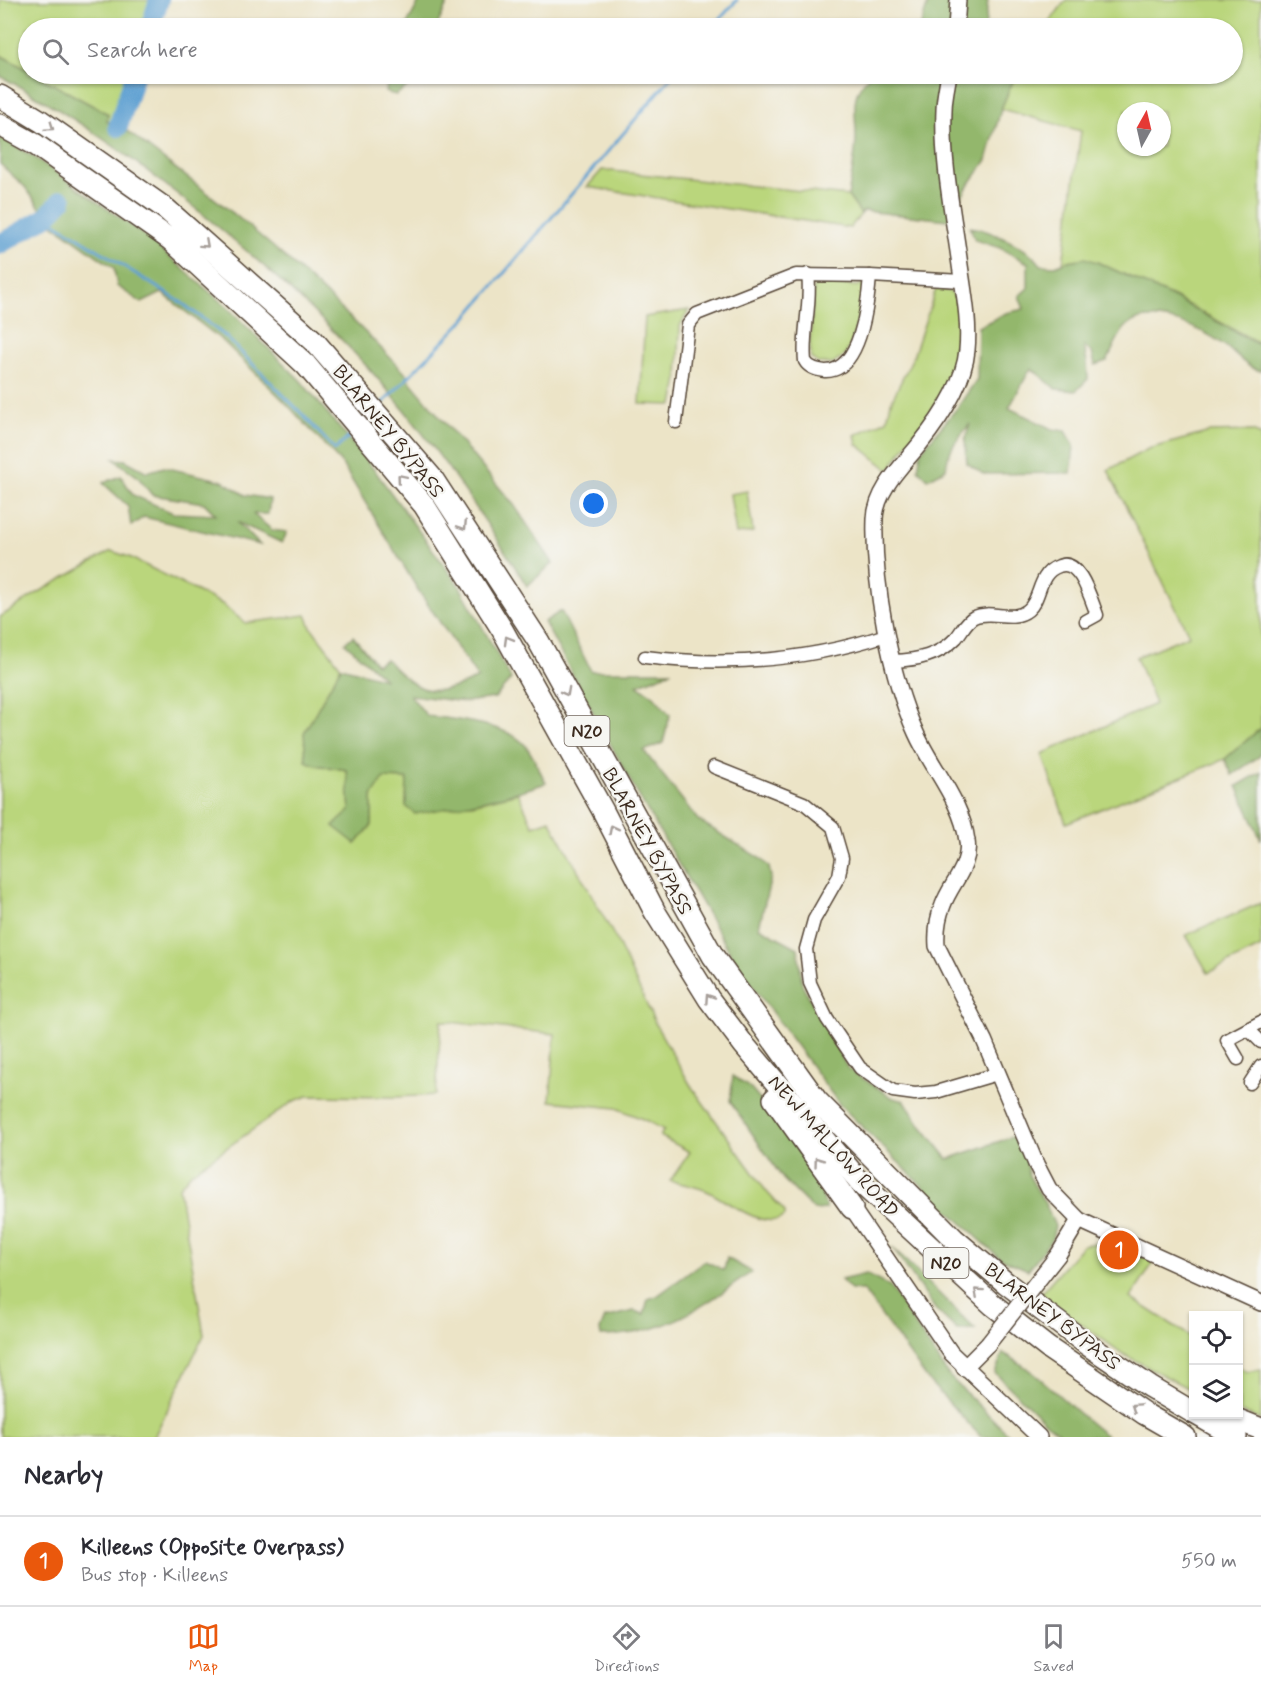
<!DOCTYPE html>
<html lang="en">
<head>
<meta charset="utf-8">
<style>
  body { margin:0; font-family:Mynerve,sans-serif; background:#f2f2f3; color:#2b2b33 }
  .controls { position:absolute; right:18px; bottom:18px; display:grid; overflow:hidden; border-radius:0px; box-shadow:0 2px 4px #0004 }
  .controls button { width:54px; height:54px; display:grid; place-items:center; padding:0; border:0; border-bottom:2px solid #e1e1e2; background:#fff; color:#2b2b33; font:30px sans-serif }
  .compass { position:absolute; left:1117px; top:102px; width:54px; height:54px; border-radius:50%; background:#fff; box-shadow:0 2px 4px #0004; rotate:8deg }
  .you { position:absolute; left:594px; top:504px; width:21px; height:21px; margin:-15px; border:4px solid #fff; border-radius:50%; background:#1a73e8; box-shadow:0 0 0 9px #1a73e833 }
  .badge { display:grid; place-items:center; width:39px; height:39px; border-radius:50%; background:#ea580c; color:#fff; font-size:20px; font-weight:700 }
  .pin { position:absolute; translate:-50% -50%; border:3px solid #fff; box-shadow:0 2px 6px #0006 }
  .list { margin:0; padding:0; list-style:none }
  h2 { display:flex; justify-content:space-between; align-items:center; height:78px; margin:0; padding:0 24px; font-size:26px }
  h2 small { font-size:20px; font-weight:400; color:#7c7c81 }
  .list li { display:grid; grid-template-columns:39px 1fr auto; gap:18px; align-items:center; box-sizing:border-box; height:90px; padding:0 24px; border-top:2px solid #e1e1e2 }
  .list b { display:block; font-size:22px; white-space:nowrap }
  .list p { margin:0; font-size:20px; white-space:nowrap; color:#7c7c81 }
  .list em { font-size:20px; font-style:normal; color:#7c7c81 }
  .icon { flex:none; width:33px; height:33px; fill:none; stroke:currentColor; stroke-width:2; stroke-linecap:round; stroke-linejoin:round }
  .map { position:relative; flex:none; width:1261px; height:1437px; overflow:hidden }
  .search { position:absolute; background:#fff; box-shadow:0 2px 4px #0004; left:18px; right:18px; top:18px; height:66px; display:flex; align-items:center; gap:15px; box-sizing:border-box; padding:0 21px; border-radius:33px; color:#7c7c81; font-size:22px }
  .sheet { height:168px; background:#fff }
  nav { display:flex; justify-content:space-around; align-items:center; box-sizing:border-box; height:84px; border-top:2px solid #e1e1e2; background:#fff; font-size:16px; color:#7c7c81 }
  nav a { display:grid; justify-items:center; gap:3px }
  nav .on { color:#ea580c }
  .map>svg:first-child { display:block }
  .green { fill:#bad67c; stroke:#7a804d; stroke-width:1.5; fill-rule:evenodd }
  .forest { fill:#93b76c; stroke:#677045; stroke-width:1.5 }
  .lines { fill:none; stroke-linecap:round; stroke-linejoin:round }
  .stream { stroke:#5ea0d2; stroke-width:3 }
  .river { stroke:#5ea0d2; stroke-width:20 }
  .minor-casing { stroke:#564637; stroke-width:15 }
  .tertiary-casing { stroke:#564637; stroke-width:18 }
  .trunk-casing { stroke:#564637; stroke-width:24 }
  .minor { stroke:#fff; stroke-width:12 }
  .tertiary { stroke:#fff; stroke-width:15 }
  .trunk { stroke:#fff; stroke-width:21 }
  .tertiary-bridge-casing { stroke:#564637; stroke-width:18; stroke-linecap:butt }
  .tertiary-bridge { stroke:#fff; stroke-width:15 }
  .oneway { stroke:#a79f9a }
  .labels { text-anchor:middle; stroke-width:5; stroke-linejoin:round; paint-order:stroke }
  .shield { fill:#f6f6f2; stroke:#73675e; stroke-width:1.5 }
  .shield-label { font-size:18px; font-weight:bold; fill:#3b2a1e }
  .street-label { font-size:20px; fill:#3b2a1e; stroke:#f6f6f2 }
</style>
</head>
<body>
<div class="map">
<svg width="1261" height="1437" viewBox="0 0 1261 1437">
  <rect width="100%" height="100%" fill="#f6f6f2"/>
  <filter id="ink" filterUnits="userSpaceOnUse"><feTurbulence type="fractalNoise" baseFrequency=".0167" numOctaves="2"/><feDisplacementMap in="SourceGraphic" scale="12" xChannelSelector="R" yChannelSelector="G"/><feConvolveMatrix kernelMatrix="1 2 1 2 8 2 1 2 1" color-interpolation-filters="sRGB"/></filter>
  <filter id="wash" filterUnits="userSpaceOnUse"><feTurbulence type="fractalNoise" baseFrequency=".008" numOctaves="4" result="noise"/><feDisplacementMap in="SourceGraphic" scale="24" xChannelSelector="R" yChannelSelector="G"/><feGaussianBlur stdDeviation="1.35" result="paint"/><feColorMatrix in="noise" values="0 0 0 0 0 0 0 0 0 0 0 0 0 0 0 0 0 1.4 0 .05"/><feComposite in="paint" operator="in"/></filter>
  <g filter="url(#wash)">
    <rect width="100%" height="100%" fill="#ece4c7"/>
    <g class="green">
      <path d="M0,0H159L150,28H28V70L0,55Z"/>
      <path d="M1066,0H1261V344L1175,298L1097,262L1068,261L1063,263L1081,131L1001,109L1016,74H1232V28H1045ZM1126,111H1162V147H1126Z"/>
      <path d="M34,74H135L118,127L107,121L108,114Z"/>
      <path d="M602,170L848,196L861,214L850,228L587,187Z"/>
      <path d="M826,283L857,286L864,284L867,288L851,344L845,355L833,364L818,363L811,358L810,343L814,284Z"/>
      <path d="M936,289C940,290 946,290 950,292C958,297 959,314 959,322C960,389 922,418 889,470L857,444L855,435L887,420L891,402L913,357Z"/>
      <path d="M689,310L680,326L678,379L673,405L640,404L645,317Z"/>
      <path d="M1253,431L1261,436V728L1225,759L1066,823L1042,754L1155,704L1136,657L1189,635L1108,470L1148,449L1210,432Z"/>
      <path d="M747,491L753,532L736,534L730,494Z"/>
      <path d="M111,551L129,557L222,604L245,623L306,615L311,627L341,667L304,733L315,765L347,770L350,811L356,844L372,825V796L384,778L407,779L406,806L472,804L518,793L533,826L550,820L617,941L658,1029L691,1086L766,1191L785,1212V1216C765,1232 726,1200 707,1191C695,1186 683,1184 670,1181L690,1152L660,1136L664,1130L645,1120L616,1108L550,1101L555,1034L441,1021L436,1095L395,1097L308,1096L294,1101L192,1172L179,1187L204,1335L154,1437H0V617L34,595Z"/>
      <path d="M1261,903V947L1208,973L1186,935Z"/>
      <path d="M1099,1243L1155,1260L1131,1298L1193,1338V1391L1123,1354L1040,1294L1083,1245Z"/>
      <path d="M1238,1366L1247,1372L1261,1369V1420L1239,1411Z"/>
    </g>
    <g class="forest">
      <path d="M420,0H449L436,28H405Z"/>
      <path d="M929,0H988L985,28H920Z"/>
      <path d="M0,55L28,70V74H34L108,114L107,121L122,134L127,131C164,160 202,188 239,218C297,266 358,323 409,377L408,379L514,505L553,563L527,586C487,522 445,459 396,400C343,336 281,279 217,226C149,170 78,117 0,76Z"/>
      <path d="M391,74H415L407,87L396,95L385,92Z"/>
      <path d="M871,74H1016L1001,109L987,160L968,186L948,220L864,211L861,214L848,196C851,178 855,159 856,140C857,111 847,96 871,74Z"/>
      <path d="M0,137L34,157L143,234L228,308L301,381L375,471L460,587L511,679L495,698L465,702L410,695L427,716C454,719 507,724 525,745C533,754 540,772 546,783C503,798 460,806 415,814L406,806L407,779L384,778L372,796V825L356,844L333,826L350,811L347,770L315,765L306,761L304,733L341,667L385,679L345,643L353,636L376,664L386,659C419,694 433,699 478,678L420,593L342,464L284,401L224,342L162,293L142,303L117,286L114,268L51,223L25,187L0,164Z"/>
      <path d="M970,227C990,230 1030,248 1041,265L1055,266L1068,261L1085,258L1097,262L1175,298L1261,346V371C1246,368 1236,354 1224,345C1203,329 1152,306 1128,325C1118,333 1113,350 1107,361L1095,365L1092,353L1084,346L1087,362L1088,379L1076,391L1056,389L1031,368L1009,408L1052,429L1066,431L1074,446L1071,473L983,474L967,463L965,440L970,424C957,439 948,449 946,469L928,479L918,469L921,451L958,407L977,379L978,327L1006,313L1024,309L1019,296L1028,288V263L1000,248L975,240Z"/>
      <path d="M114,459L125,460L147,472L164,467L223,481L245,495L270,499L268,514H253L272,530L287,532L282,543L237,522L260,545L144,517L131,526L128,506L103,483L121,476L133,495L173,513L216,515L204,503L152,495L138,477Z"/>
      <path d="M561,611L591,671H672L637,685L653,695L670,715L663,743L644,751L698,820L761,859L769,867L771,877L759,927L798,948L802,984L848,1069L893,1098L905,1101L916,1119L948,1159L1015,1136L1027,1158L1028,1174L1045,1203L1055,1226L1052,1239L1028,1270L1000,1258L942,1205L840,1105L738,966L637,793L544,622Z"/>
      <path d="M1261,728V755L1232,775L1225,759Z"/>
      <path d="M1261,772V840L1237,786Z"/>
      <path d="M733,1076L750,1088L777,1120L819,1182L826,1209L814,1210L783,1179L730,1101Z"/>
      <path d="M892,1247L975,1329L957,1330L935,1309Z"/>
      <path d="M727,1258L752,1272C701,1307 665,1336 601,1336L600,1330L605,1318L634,1311L644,1314L648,1299L657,1296L705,1261L724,1270Z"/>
      <path d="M866,1274L890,1287L949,1376L1011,1437H981L928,1380L863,1290H851L841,1280Z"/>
      <path d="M1003,1353C1043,1374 1071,1411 1108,1437H1064L1045,1422L995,1373Z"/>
    </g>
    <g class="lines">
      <g class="stream">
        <path d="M712,28L737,0"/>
        <path d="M46,217L182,303L225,336L303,415L335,450L351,435"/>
        <path d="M382,404L465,319L674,74"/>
        <path d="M366,420L367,419"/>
      </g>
      <g class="river">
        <path d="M150,28L159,0"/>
        <path d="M118,127L135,74"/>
        <path d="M0,244L46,217L62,200"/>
      </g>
    </g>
  </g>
  <g filter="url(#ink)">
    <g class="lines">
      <defs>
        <g id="minor">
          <path d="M808,274C812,303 802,332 805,361C809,368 816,370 825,371C861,372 868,302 870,276"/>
          <path d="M676,422L688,325L697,314L796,275L870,276L962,281"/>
          <path d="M645,657C727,667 807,661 886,635"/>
          <path d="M893,661C917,660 939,656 956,638C962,631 966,621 974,617C992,609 1012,623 1028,610C1038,601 1038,588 1045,577C1048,572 1053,568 1059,566C1080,557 1091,600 1097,615L1086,621"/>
          <path d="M714,767L804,803L833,827L842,858L839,876L814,920L806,949L810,983L827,1019L860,1068L893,1091L915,1094L936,1092L997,1074"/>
          <path d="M1248,1029L1261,1042"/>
          <path d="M1238,1059L1227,1040L1261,1022"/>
          <path d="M1250,1083L1261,1066"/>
        </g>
        <g id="tertiary">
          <path d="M956,28L958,0"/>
          <path d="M949,74C947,86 944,98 944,110C942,160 952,209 959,258C963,288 970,320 967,350C964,384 940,419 919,445C902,466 876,490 875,519C873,582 890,676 916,733C932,769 962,801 967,841C971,866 951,883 943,905C937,919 936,931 937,946L984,1040L1036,1164L1049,1189L1079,1220L1261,1303"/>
          <path d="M852,1208L951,1353L1039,1437"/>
          <path d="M1058,1255L1079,1220"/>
          <path d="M964,1368L988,1344"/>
        </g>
        <g id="trunk">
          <path d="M0,96L41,121L166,209L314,341L432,478L539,642L713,956L817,1101L954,1239L1006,1283L1088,1345L1150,1387L1194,1413"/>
          <path d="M0,125L36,145L171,240L306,365L424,505L503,631L602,809L655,912L709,999L744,1045L861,1183L993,1305L1048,1348L1145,1414L1185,1437"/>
          <path d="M774,1099L852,1208"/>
          <path d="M1196,1414L1236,1437"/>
          <path d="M1223,1414L1261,1429"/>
        </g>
      </defs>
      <use href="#minor" class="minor-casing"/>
      <use href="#tertiary" class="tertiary-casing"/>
      <use href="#trunk" class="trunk-casing"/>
      <use href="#minor" class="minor"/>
      <use href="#tertiary" class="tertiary"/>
      <use href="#trunk" class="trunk"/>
      <defs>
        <path id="tertiary-bridge" d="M988,1344L1058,1255"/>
      </defs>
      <use href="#tertiary-bridge" class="tertiary-bridge-casing"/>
      <use href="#tertiary-bridge" class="tertiary-bridge"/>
    </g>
    <defs><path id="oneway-chevron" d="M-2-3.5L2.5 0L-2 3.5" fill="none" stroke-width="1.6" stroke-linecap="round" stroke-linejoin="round" transform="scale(1.5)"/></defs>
    <g class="oneway">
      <use href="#oneway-chevron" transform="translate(50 127) rotate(35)"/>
      <use href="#oneway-chevron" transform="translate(205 244) rotate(42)"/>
      <use href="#oneway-chevron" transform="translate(401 478) rotate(-130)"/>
      <use href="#oneway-chevron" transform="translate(463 526) rotate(57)"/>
      <use href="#oneway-chevron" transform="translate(508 640) rotate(-120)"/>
      <use href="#oneway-chevron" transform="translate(566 692) rotate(62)"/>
      <use href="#oneway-chevron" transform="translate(613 829) rotate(-117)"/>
      <use href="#oneway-chevron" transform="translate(709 998) rotate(-124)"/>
      <use href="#oneway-chevron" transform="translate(818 1161) rotate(-126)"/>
      <use href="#oneway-chevron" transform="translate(978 1292) rotate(-138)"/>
      <use href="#oneway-chevron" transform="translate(1135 1407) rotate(-146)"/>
    </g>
  </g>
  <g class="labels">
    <g class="shield">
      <rect x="564.5" y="716" width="45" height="30" rx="4.5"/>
      <rect x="923.5" y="1248" width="45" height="30" rx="4.5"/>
    </g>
    <g class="shield-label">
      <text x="587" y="737">N20</text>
      <text x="946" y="1269">N20</text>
    </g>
    <g class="street-label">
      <text transform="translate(389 431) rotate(51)" y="7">BLARNEY BYPASS</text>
      <text transform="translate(648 841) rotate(61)" y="7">BLARNEY BYPASS</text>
      <text transform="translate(834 1146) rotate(48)" y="7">NEW MALLOW ROAD</text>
      <text transform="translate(1053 1316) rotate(37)" y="7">BLARNEY BYPASS</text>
    </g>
  </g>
</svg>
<div class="controls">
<button><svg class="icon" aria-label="locate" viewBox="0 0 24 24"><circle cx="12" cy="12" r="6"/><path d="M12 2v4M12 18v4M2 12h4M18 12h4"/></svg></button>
<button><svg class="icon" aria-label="layers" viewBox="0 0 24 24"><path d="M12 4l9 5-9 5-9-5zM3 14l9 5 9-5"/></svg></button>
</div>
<svg class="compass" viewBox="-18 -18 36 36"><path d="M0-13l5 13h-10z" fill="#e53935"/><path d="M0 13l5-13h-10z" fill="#7c7c81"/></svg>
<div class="you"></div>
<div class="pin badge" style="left:1119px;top:1250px">1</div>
<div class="search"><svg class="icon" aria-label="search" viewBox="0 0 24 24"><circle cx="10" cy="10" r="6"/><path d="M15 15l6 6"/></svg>Search here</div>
</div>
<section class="sheet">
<h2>Nearby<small></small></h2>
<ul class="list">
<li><span class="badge">1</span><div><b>Killeens (Opposite Overpass)</b><p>Bus stop · Killeens</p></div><em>550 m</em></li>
</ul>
</section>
<nav>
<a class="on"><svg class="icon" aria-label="map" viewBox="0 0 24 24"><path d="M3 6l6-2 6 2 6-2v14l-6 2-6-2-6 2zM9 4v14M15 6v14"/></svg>Map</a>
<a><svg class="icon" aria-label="directions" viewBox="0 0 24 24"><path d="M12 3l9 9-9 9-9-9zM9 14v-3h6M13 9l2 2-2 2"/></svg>Directions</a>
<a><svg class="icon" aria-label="saved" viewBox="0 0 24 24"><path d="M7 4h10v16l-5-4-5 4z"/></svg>Saved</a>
</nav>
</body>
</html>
